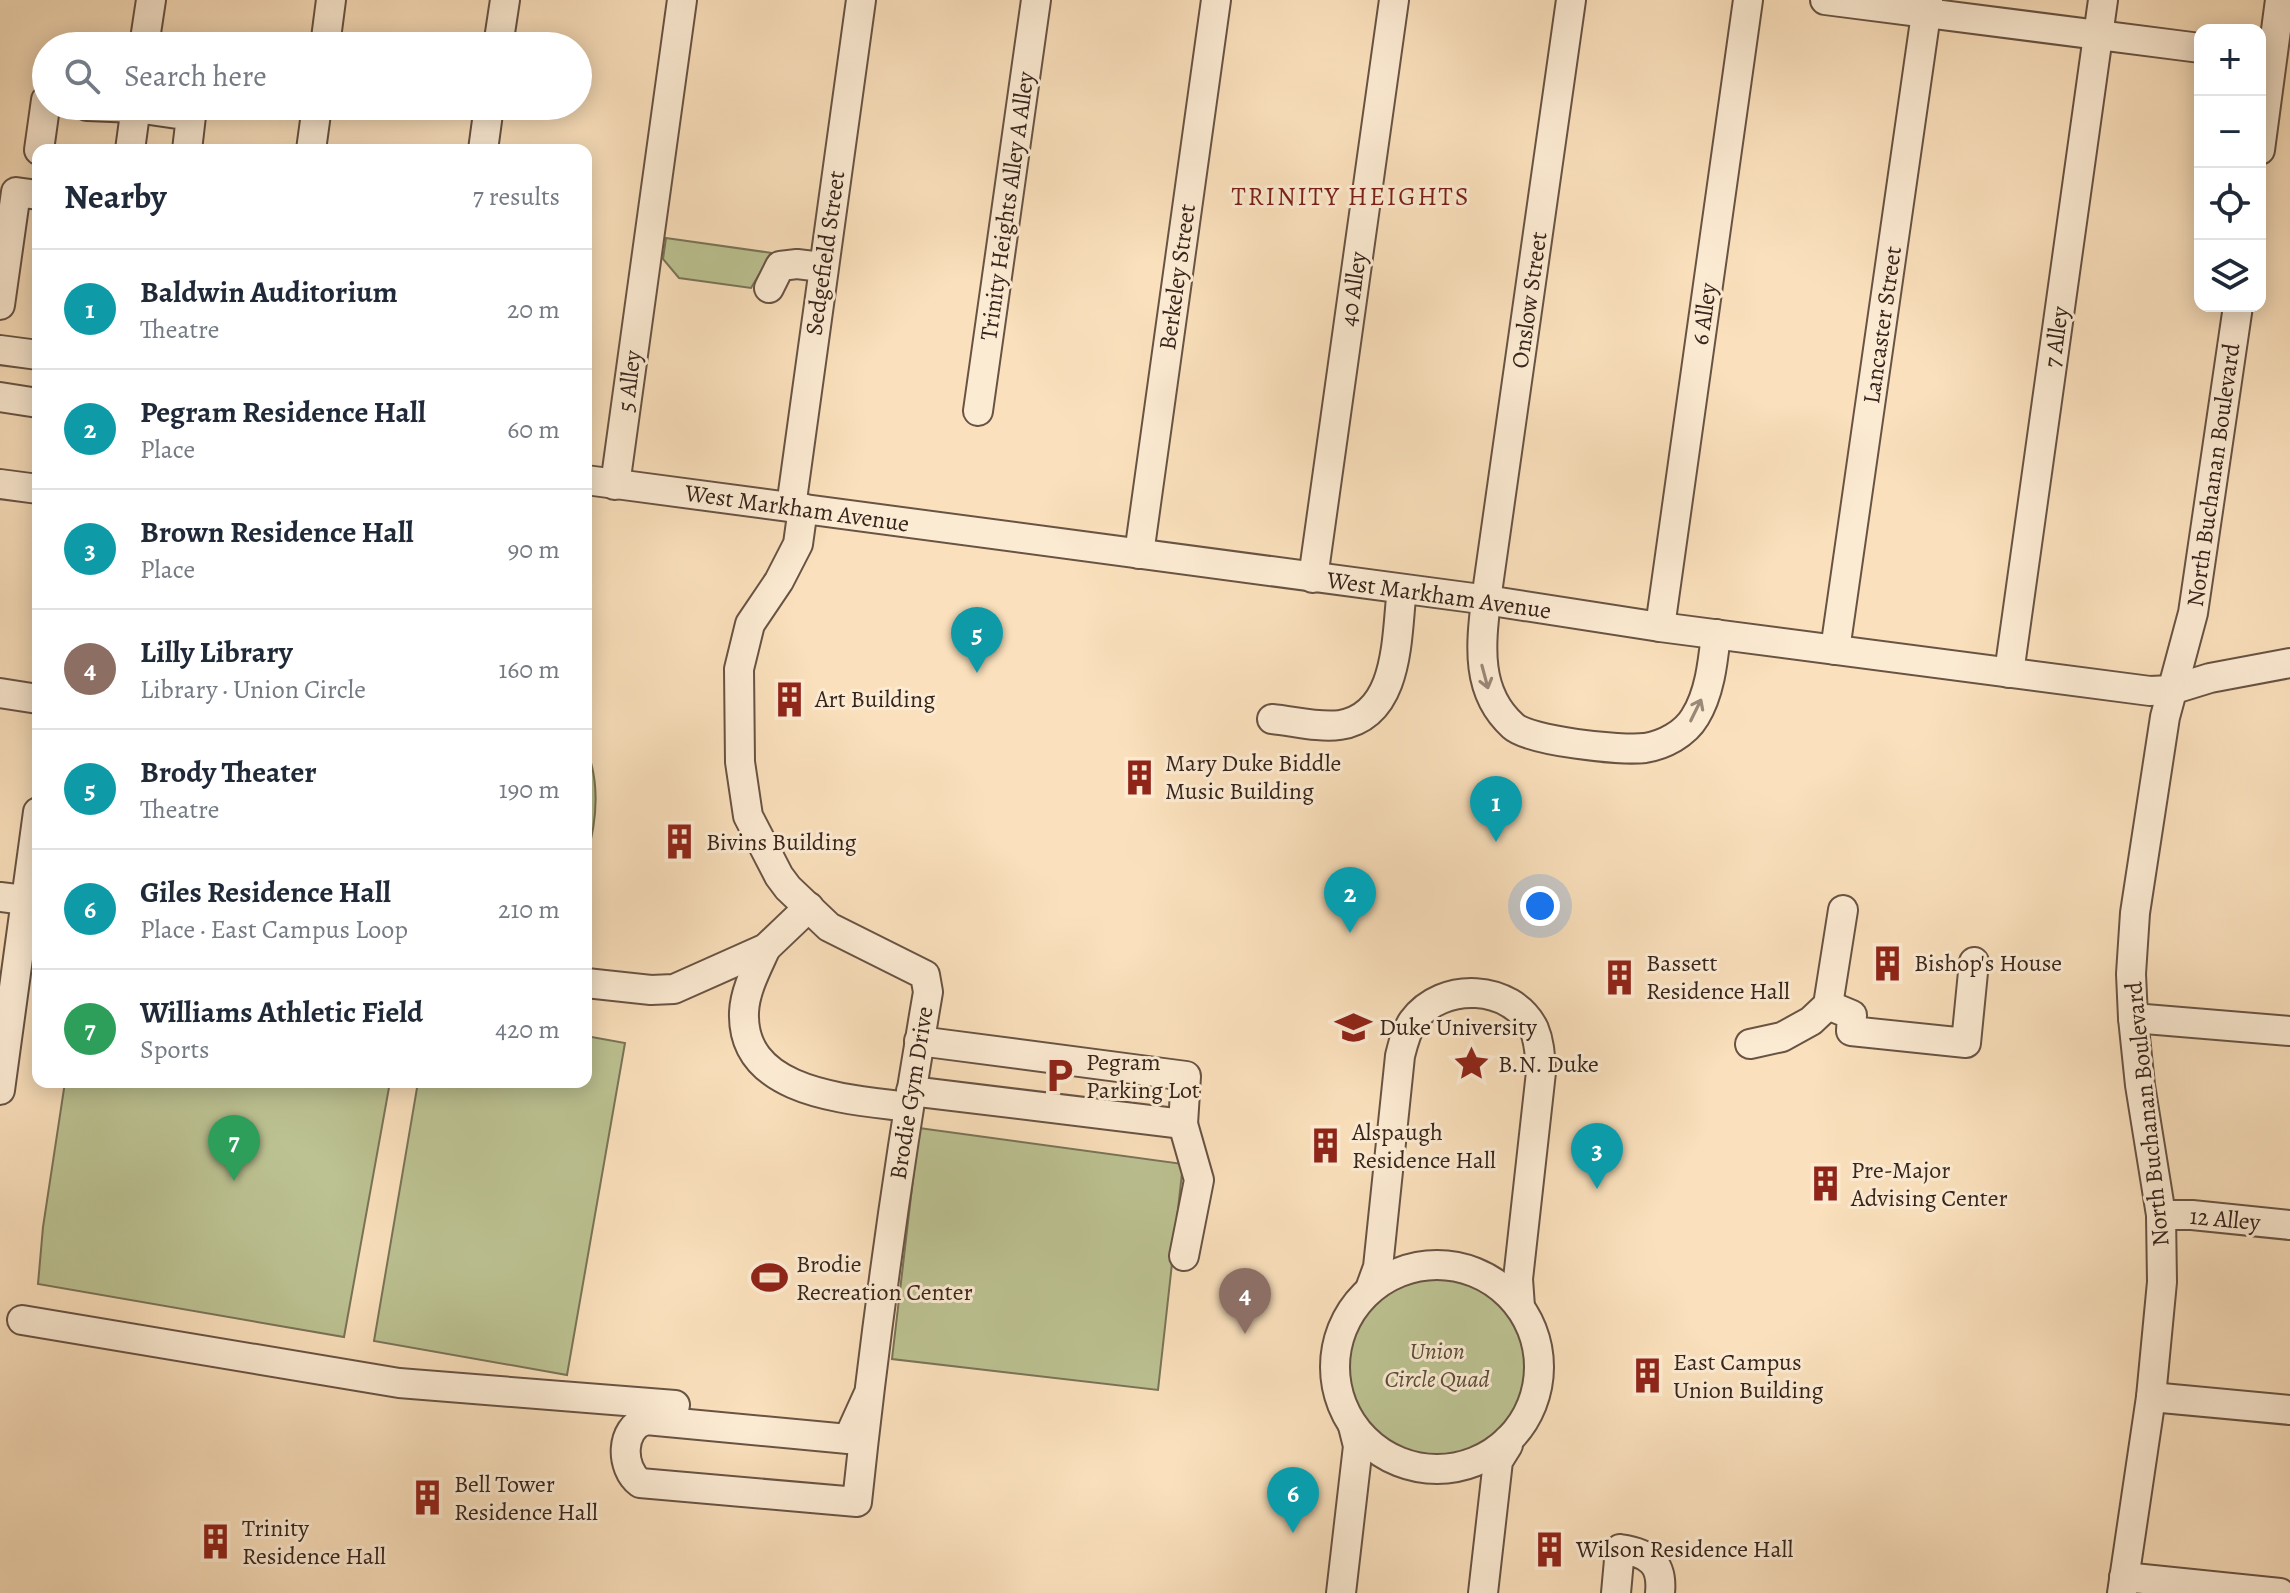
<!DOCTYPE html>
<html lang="en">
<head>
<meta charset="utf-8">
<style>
  body { margin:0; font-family:Alegreya,serif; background:#f2f2f3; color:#1f2937 }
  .controls { position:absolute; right:24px; top:24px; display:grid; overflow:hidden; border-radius:16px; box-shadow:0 4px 20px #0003 }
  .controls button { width:72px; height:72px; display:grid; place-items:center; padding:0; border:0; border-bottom:2px solid #e0e1e3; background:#fff; color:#1f2937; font:40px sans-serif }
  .you { position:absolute; left:1540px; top:906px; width:28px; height:28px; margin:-20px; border:6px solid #fff; border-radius:50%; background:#1a73e8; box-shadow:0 0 0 12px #1a73e833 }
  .badge { display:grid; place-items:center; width:52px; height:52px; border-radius:50%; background:#d93025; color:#fff; font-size:26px; font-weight:700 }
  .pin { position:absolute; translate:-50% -66px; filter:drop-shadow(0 2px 4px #0008) }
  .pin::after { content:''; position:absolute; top:42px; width:28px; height:24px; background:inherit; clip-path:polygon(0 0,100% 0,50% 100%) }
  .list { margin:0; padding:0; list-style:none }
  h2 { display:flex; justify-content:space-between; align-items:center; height:104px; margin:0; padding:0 32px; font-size:34px }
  h2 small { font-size:26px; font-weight:400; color:#747a83 }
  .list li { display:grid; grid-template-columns:52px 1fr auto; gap:24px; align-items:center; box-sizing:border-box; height:120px; padding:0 32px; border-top:2px solid #e0e1e3 }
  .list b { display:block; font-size:30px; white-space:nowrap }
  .list p { margin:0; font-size:26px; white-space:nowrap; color:#747a83 }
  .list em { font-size:26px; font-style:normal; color:#747a83 }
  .icon { flex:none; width:44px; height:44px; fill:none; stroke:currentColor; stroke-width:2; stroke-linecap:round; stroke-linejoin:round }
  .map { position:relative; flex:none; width:2290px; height:1593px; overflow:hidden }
  .search { position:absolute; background:#fff; box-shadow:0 4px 20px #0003; left:32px; top:32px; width:560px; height:88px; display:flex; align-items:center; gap:20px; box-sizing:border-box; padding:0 28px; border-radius:44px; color:#747a83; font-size:30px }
  .panel { position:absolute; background:#fff; box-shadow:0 4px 20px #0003; left:32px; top:144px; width:560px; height:944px; border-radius:16px }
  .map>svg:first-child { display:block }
  .green { fill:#bcc292; stroke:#7a7357; stroke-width:2 }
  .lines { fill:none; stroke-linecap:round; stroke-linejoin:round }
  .minor-casing { stroke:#685344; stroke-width:32 }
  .minor { stroke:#fcebd3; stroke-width:28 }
  .oneway { stroke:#9a8878 }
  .labels { text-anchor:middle; stroke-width:6; stroke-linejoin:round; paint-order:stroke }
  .street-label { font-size:24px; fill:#37241c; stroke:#fcebd3 }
  .poi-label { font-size:24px; fill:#37241c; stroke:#fcebd3; text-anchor:start }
  .park-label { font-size:24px; font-style:italic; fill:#584c3a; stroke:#fcebd3 }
  .neighbourhood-label { font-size:26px; letter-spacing:2px; fill:#7a1f14; stroke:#fcebd3 }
</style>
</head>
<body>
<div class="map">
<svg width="2290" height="1593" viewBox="0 0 2290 1593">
  <rect width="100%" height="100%" fill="#fae0bc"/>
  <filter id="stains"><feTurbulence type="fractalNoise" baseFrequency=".0025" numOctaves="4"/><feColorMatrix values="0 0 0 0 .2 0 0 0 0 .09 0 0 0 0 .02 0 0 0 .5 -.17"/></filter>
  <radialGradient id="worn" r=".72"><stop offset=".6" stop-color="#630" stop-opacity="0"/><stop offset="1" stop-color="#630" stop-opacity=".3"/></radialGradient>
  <g class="green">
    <path d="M666,238L772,253L751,288L679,278L663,259Z"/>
    <path d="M586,748C601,784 597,822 586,859Z"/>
    <path d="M586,1036L625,1043L567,1375L374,1341L418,1082H586Z"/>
    <path d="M65,1082H390L344,1337L38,1284L43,1227Z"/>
    <path d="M919,1128L1183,1164L1158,1390L892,1359Z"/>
    <circle cx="1437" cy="1365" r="94"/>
  </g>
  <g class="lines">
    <defs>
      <g id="minor">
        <path d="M1571,0L1486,600C1481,644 1475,692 1513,726C1529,741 1621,751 1645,748C1664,745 1685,734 1695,717C1710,693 1713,661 1716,634"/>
        <path d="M1825,0L2200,48"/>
        <path d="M144,46L151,0"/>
        <path d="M325,46L331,0"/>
        <path d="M498,46L505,0"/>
        <path d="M87,106L136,108L191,116L187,150"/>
        <path d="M39,150L46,100"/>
        <path d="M130,150L136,106"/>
        <path d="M311,150L317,106"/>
        <path d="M483,150L489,106"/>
        <path d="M2260,150L2280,0"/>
        <path d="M769,288L780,266L797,264L822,267"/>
        <path d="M0,305L16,192L38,195"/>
        <path d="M0,350L38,355"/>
        <path d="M0,397L38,403"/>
        <path d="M978,411L1036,0"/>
        <path d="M586,480L1473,598L1660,627L2150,691L2171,690L2210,678L2290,663"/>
        <path d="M0,484L38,489"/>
        <path d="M615,485L682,0"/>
        <path d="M791,507L861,0"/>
        <path d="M803,508L798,544L779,581L750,624L739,669L740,762L748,816L779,876L788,888L829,927L925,975L928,992C899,1161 875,1331 857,1502L640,1483C620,1468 620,1428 646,1420L848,1439L868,1395"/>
        <path d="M1139,554L1216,0"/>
        <path d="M1313,578L1394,0"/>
        <path d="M1660,627L1748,0"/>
        <path d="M1835,650L1928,0"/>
        <path d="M2009,673L2103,0"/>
        <path d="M0,693L38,699"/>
        <path d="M1272,719C1293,721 1319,728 1340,725C1401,715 1396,634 1402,589"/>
        <path d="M0,897L25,900"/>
        <path d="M766,948C757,968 745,990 744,1012C741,1095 850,1099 908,1107"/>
        <path d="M586,983L651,990L674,989L766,948L809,907"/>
        <path d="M1828,1005L1852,1015L1851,1031L1966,1043L1974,962"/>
        <path d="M2133,1018L2290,1031"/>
        <path d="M1750,1044L1782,1037L1811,1021L1828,1005L1843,910"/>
        <path d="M0,1090L38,812"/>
        <path d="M911,1091L1183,1124L1186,1076L919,1041"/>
        <path d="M1183,1124L1199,1180L1184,1256"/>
        <path d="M2161,1215H2192L2290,1225"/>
        <circle cx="1437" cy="1367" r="102"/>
        <path d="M1370,1289L1378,1267L1400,1056C1403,1044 1406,1031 1413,1021C1442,981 1512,984 1534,1029C1540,1043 1540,1058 1541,1072L1518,1279L1520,1307"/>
        <path d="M22,1320L399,1383L675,1405"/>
        <path d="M2151,1397L2290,1410"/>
        <path d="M2124,1577L2280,1593"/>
        <path d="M1341,1593L1358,1446L1353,1426"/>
        <path d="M1483,1593L1498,1461L1508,1445V1440"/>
        <path d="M1616,1593L1620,1549C1649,1553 1663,1563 1660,1593"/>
        <path d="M2122,1593L2151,1397L2162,1282L2161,1215L2140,1085L2133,1018L2131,974L2135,913L2165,717L2193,613L2238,306"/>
      </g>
    </defs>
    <use href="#minor" class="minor-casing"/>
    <use href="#minor" class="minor"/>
  </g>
  <defs><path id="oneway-shaft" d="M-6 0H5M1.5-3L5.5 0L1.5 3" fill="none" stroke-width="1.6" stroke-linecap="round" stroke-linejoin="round" transform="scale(2)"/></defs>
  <g class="oneway">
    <use href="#oneway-shaft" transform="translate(1485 677) rotate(75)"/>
    <use href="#oneway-shaft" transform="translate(1696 710) rotate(-64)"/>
  </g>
  <defs>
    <symbol id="building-bare" viewBox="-9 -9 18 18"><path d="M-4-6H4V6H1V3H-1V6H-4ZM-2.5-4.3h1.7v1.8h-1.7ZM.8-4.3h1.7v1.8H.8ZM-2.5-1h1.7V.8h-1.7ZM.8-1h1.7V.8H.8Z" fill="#8f2418" stroke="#fcebd3" stroke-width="2.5" paint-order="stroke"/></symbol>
    <symbol id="university-bare" viewBox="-9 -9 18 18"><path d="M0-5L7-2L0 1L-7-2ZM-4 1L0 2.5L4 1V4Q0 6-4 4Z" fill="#8f2418" stroke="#fcebd3" stroke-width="2.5" paint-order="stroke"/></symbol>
    <symbol id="sight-bare" viewBox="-9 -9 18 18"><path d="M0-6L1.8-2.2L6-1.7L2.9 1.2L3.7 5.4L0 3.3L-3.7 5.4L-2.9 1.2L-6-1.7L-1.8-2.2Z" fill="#8f2418" stroke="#fcebd3" stroke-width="2.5" paint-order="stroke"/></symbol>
    <symbol id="parking-bare" viewBox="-9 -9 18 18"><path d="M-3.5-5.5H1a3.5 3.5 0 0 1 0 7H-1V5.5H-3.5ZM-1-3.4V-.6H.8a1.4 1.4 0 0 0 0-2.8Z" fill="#8f2418" stroke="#fcebd3" stroke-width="2.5" paint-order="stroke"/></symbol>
    <symbol id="stadium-bare" viewBox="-9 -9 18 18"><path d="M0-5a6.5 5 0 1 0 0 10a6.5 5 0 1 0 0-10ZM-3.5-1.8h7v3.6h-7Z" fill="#8f2418" stroke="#fcebd3" stroke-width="2.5" paint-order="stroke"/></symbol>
  </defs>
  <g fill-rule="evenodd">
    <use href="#building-bare" x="764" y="674" width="51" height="51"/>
    <use href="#building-bare" x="1114" y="752" width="51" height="51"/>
    <use href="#building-bare" x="654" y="816" width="51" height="51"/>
    <use href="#building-bare" x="1862" y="938" width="51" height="51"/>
    <use href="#building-bare" x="1594" y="952" width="51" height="51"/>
    <use href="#university-bare" x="1328" y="1002" width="51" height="51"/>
    <use href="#sight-bare" x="1446" y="1038" width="51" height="51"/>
    <use href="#parking-bare" x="1034" y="1050" width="51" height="51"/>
    <use href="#building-bare" x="1300" y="1120" width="51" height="51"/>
    <use href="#building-bare" x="1800" y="1158" width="51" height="51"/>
    <use href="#stadium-bare" x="744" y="1252" width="51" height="51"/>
    <use href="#building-bare" x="1622" y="1350" width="51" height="51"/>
    <use href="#building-bare" x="402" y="1472" width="51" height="51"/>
    <use href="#building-bare" x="190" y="1516" width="51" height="51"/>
    <use href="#building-bare" x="1524" y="1524" width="51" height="51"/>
  </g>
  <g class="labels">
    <g class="street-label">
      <text transform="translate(1007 206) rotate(-82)" y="8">Trinity Heights Alley A Alley</text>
      <text transform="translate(825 253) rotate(-82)" y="8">Sedgefield Street</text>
      <text transform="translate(1177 277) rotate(-82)" y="8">Berkeley Street</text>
      <text transform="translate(1353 289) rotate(-82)" y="8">40 Alley</text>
      <text transform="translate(1529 300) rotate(-82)" y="8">Onslow Street</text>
      <text transform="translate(1704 314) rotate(-82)" y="8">6 Alley</text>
      <text transform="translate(1882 325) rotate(-82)" y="8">Lancaster Street</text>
      <text transform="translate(2056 337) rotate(-82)" y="8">7 Alley</text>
      <text transform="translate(629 381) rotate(-83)" y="8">5 Alley</text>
      <text transform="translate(2213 475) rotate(-82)" y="8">North Buchanan Boulevard</text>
      <text transform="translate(797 508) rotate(8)" y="8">West Markham Avenue</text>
      <text transform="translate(1439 595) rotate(8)" y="8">West Markham Avenue</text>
      <text transform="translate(911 1093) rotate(-81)" y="8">Brodie Gym Drive</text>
      <text transform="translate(2147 1114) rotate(-96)" y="8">North Buchanan Boulevard</text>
      <text transform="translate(2225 1219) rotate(5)" y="8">12 Alley</text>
    </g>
    <g class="poi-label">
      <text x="815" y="707">Art Building</text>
      <text x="1165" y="771">Mary Duke Biddle<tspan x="1165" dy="28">Music Building</tspan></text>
      <text x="706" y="850">Bivins Building</text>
      <text x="1646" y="971">Bassett<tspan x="1646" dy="28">Residence Hall</tspan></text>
      <text x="1914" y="971">Bishop's House</text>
      <text x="1379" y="1035">Duke University</text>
      <text x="1086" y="1070">Pegram<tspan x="1086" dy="28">Parking Lot</tspan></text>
      <text x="1498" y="1072">B.N. Duke</text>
      <text x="1352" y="1140">Alspaugh<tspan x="1352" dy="28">Residence Hall</tspan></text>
      <text x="1851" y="1178">Pre-Major<tspan x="1851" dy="28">Advising Center</tspan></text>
      <text x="796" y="1272">Brodie<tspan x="796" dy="28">Recreation Center</tspan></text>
      <text x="1673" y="1370">East Campus<tspan x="1673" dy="28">Union Building</tspan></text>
      <text x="454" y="1492">Bell Tower<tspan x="454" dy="28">Residence Hall</tspan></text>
      <text x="242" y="1536">Trinity<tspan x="242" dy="28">Residence Hall</tspan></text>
      <text x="1576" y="1557">Wilson Residence Hall</text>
    </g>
    <g class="park-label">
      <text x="1437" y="1359">Union<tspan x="1437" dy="28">Circle Quad</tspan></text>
    </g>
    <g class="neighbourhood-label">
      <text x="1351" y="205">TRINITY HEIGHTS</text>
    </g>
  </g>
  <rect width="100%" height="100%" filter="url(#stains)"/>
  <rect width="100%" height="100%" fill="url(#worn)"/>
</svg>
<div class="controls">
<button>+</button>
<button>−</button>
<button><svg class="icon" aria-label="locate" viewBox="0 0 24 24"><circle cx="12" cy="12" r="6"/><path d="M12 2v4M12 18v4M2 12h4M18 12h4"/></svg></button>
<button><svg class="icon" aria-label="layers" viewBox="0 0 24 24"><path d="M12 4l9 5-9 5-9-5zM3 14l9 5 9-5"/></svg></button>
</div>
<div class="you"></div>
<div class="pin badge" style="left:1496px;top:842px;background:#0f9aa8">1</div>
<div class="pin badge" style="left:1350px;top:933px;background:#0f9aa8">2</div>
<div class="pin badge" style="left:1597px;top:1189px;background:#0f9aa8">3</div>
<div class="pin badge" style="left:1245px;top:1334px;background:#8d6e63">4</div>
<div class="pin badge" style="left:977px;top:673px;background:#0f9aa8">5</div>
<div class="pin badge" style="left:1293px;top:1533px;background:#0f9aa8">6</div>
<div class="pin badge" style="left:234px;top:1181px;background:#2e9e5b">7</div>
<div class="search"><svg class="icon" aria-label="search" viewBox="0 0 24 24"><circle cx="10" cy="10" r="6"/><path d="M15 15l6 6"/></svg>Search here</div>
<section class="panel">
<h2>Nearby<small>7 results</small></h2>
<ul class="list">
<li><span class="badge" style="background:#0f9aa8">1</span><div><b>Baldwin Auditorium</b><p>Theatre</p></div><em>20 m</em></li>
<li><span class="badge" style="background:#0f9aa8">2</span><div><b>Pegram Residence Hall</b><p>Place</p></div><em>60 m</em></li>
<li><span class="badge" style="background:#0f9aa8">3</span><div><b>Brown Residence Hall</b><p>Place</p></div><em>90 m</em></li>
<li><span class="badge" style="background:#8d6e63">4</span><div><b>Lilly Library</b><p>Library · Union Circle</p></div><em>160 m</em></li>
<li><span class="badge" style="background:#0f9aa8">5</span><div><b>Brody Theater</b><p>Theatre</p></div><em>190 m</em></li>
<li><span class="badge" style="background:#0f9aa8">6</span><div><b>Giles Residence Hall</b><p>Place · East Campus Loop</p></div><em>210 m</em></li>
<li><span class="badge" style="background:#2e9e5b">7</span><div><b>Williams Athletic Field</b><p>Sports</p></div><em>420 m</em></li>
</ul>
</section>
</div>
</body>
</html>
